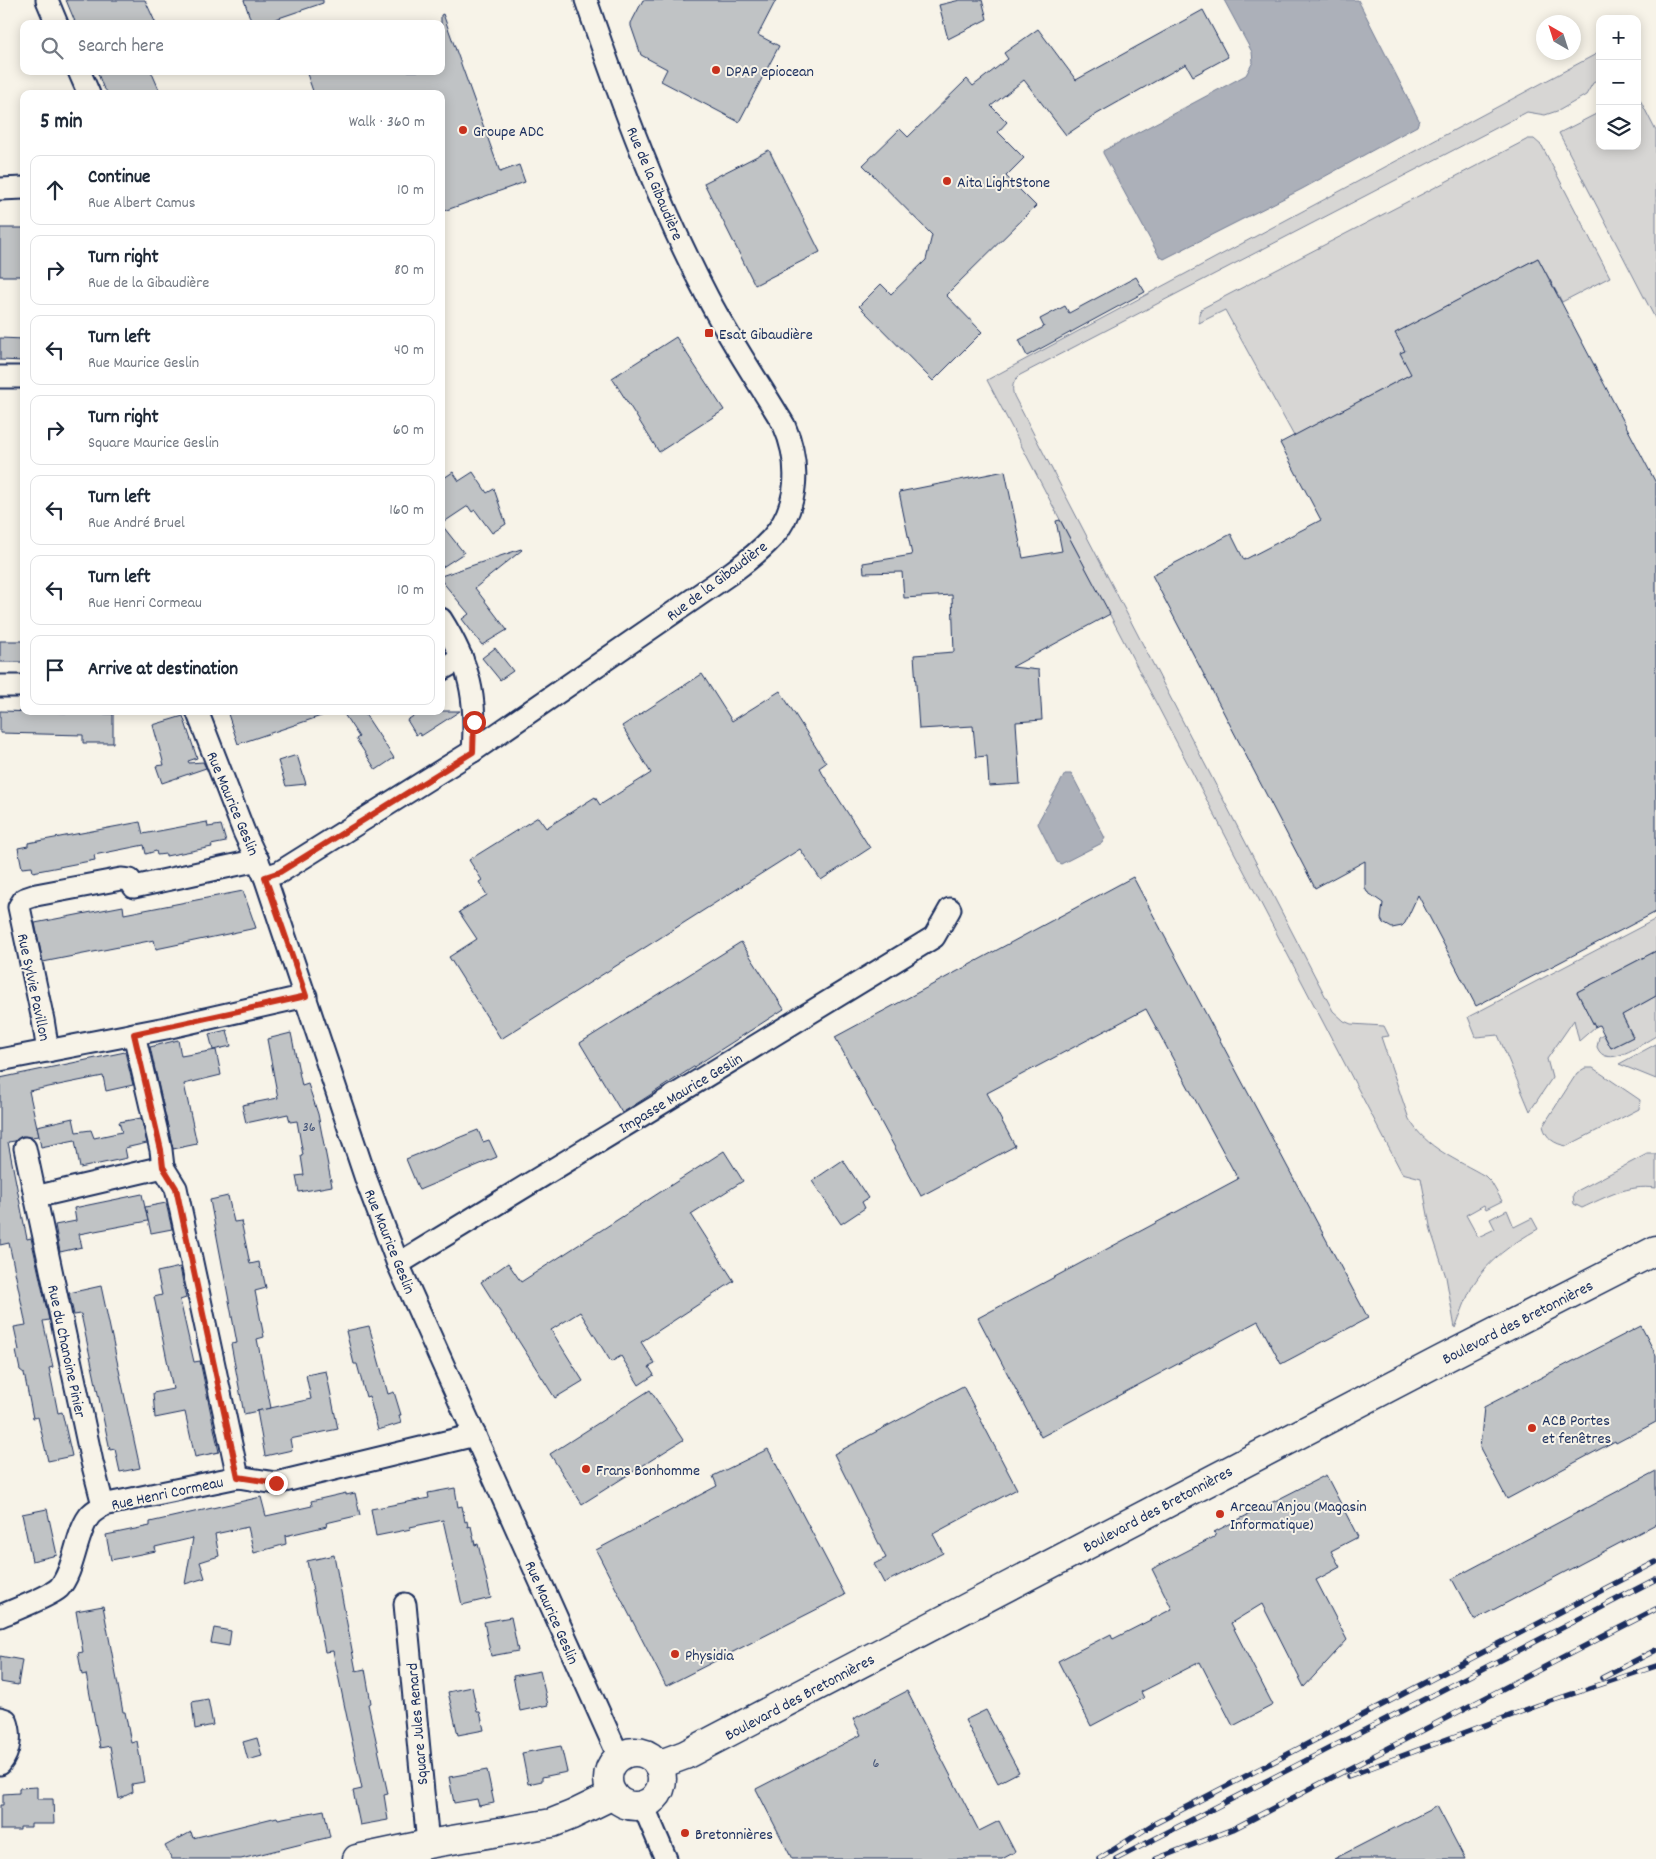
<!DOCTYPE html>
<html lang="en">
<head>
<meta charset="utf-8">
<style>
  body { margin:0; font-family:Dekko,sans-serif; background:#f2f2f3; color:#1f2937 }
  .controls { position:absolute; right:15px; top:15px; display:grid; overflow:hidden; border-radius:10px; box-shadow:0 2px 12px #0003 }
  .controls button { width:45px; height:45px; display:grid; place-items:center; padding:0; border:0; border-bottom:1px solid #e0e1e3; background:#fff; color:#1f2937; font:25px sans-serif }
  .compass { position:absolute; left:1536px; top:15px; width:45px; height:45px; border-radius:50%; background:#fff; box-shadow:0 2px 12px #0003; rotate:321deg }
  .stop { position:absolute; width:15px; height:15px; margin:-11px; border:4px solid #c8321e; border-radius:50%; background:#fff }
  .stop.end { background:#c8321e; border-color:#fff; box-shadow:0 1px 5px #0008 }
  .list { margin:0; padding:0; list-style:none }
  h2 { display:flex; justify-content:space-between; align-items:center; height:65px; margin:0; padding:0 20px; font-size:21px }
  h2 small { font-size:16px; font-weight:400; color:#747a83 }
  .list li { display:grid; grid-template-columns:32px 1fr auto; gap:15px; align-items:center; box-sizing:border-box; height:70px; margin:0 10px 10px; padding:0 10px; border:1px solid #e0e1e3; border-radius:10px }
  .list b { display:block; font-size:19px; white-space:nowrap }
  .list p { margin:0; font-size:16px; white-space:nowrap; color:#747a83 }
  .list em { font-size:16px; font-style:normal; color:#747a83 }
  .icon { flex:none; width:28px; height:28px; fill:none; stroke:currentColor; stroke-width:2; stroke-linecap:round; stroke-linejoin:round }
  .map { position:relative; flex:none; width:1656px; height:1859px; overflow:hidden }
  .search { position:absolute; background:#fff; box-shadow:0 2px 12px #0003; left:20px; top:20px; width:425px; height:55px; display:flex; align-items:center; gap:12px; box-sizing:border-box; padding:0 18px; border-radius:10px; color:#747a83; font-size:19px }
  .panel { position:absolute; background:#fff; box-shadow:0 2px 12px #0003; left:20px; top:90px; width:425px; height:625px; border-radius:10px }
  .map>svg:first-child { display:block }
  .green { fill:#d7d6d4; stroke:#798299 }
  .water { fill:#acb0b9; stroke:#727c95 }
  .building { fill:#c0c3c5; stroke:#1b2f5e }
  .lines { fill:none; stroke-linecap:round; stroke-linejoin:round }
  .street-casing { stroke:#1b2f5e; stroke-width:25 }
  .secondary-casing { stroke:#1b2f5e; stroke-width:31 }
  .street { stroke:#f7f3e8; stroke-width:21 }
  .secondary { stroke:#f7f3e8; stroke-width:28 }
  .rail-casing { stroke:#1b2f5e; stroke-width:5.5 }
  .rail { stroke:#f7f3e8; stroke-width:4; stroke-dasharray:11; stroke-linecap:butt }
  .route { stroke:#c8321e; stroke-width:6 }
  .poi-dot { fill:#c8321e; stroke:#f7f3e8; stroke-width:2 }
  .labels { text-anchor:middle; stroke-width:4; stroke-linejoin:round; paint-order:stroke }
  .number-label { font-size:14px; fill:#445478 }
  .poi-label { font-size:16px; fill:#1b2f5e; stroke:#f7f3e8; text-anchor:start }
  .street-label { font-size:16px; fill:#1b2f5e; stroke:#f7f3e8 }
</style>
</head>
<body>
<div class="map">
<svg width="1656" height="1859" viewBox="0 0 1656 1859">
  <rect width="100%" height="100%" fill="#f7f3e8"/>
  <filter id="ink" filterUnits="userSpaceOnUse"><feTurbulence type="fractalNoise" baseFrequency=".02" numOctaves="2"/><feDisplacementMap in="SourceGraphic" scale="10" xChannelSelector="R" yChannelSelector="G"/><feConvolveMatrix kernelMatrix="1 2 1 2 8 2 1 2 1" color-interpolation-filters="sRGB"/></filter>
  <g filter="url(#ink)">
    <g class="green">
      <path d="M1600,52V79L1593,83L1586,95L1560,110L1545,115L1527,112L1020,375C1013,381 1011,387 1014,396L1333,1011L1344,1021L1351,1024L1384,1026L1389,1036L1381,1037L1409,1119C1427,1149 1456,1159 1485,1176L1491,1182L1502,1201L1486,1209L1484,1205L1466,1215L1478,1237L1495,1229L1490,1219L1507,1210L1514,1227L1532,1218L1538,1229C1513,1243 1488,1260 1473,1285C1466,1298 1461,1314 1455,1328L1446,1277L1431,1231L1421,1178L1402,1173L987,380Z"/>
      <path d="M1637,94L1656,131V320L1559,133L1600,112V146H1637Z"/>
      <path d="M1528,139H1534L1542,146L1610,277L1562,302L1538,258L1396,333L1405,351L1401,353L1415,372L1294,436L1225,310L1199,323V314L1201,309Z"/>
      <path d="M1656,919V951L1577,992L1595,1027L1579,1041L1574,1020L1547,1059L1552,1078L1530,1111L1498,1035L1476,1037L1468,1017Z"/>
      <path d="M1656,996V1036C1641,1044 1606,1071 1597,1047L1599,1037L1603,1034L1611,1048L1633,1037L1622,1015Z"/>
      <path d="M1656,1044V1079L1619,1064Z"/>
      <path d="M1585,1068H1593L1640,1100L1639,1109L1567,1146C1554,1144 1546,1138 1543,1126L1577,1073Z"/>
      <path d="M1647,1154H1656V1188C1628,1184 1606,1197 1582,1208L1574,1204L1573,1195L1575,1192Z"/>
    </g>
    <g class="water">
      <path d="M1224,0H1358L1419,120L1417,126L1302,189L1164,259L1159,256L1103,153V151L1246,75L1253,62L1252,52Z"/>
      <path d="M1065,774H1071L1073,777L1105,838L1102,843L1061,864L1057,862L1038,824L1039,820Z"/>
    </g>
    <g class="building">
      <path d="M66,0H145L156,24H76Z"/>
      <path d="M244,0H323V3L261,24H252Z"/>
      <path d="M643,0H776L758,35L779,46L739,122L661,81L667,69L641,55L631,26V23Z"/>
      <path d="M960,0H982L987,19L948,39L939,5Z"/>
      <path d="M1203,10L1228,57L1193,76L1186,64L1097,114L1066,135L1024,80L991,106L1007,122L998,132L1024,158L1006,176L1036,206L946,295L982,332L933,381L859,306L881,284L891,294L926,260L932,235L863,165L900,129L908,137L967,79L973,86L1008,59L1004,53L1038,29L1076,80Z"/>
      <path d="M443,14L500,172L519,165L525,182L441,212V94H314L306,71H441V15Z"/>
      <path d="M97,71H151L161,94H109L103,87Z"/>
      <path d="M769,150L820,252L755,285L704,183Z"/>
      <rect x="0" y="228" width="24" height="48"/>
      <path d="M1538,258L1656,483V912L1476,1006L1418,895L1405,923L1402,926L1392,928L1383,923L1381,919L1383,903L1367,892L1365,888V861L1315,888L1152,575L1231,534L1244,560L1321,520L1280,443L1411,374L1400,353L1405,351L1395,333Z"/>
      <path d="M1136,277L1145,292L1027,356L1019,340L1044,327L1040,319L1065,306L1069,313Z"/>
      <path d="M676,337L724,410L659,452L612,378Z"/>
      <path d="M0,338L24,339V361L0,360Z"/>
      <path d="M1005,471L1023,558L1062,551L1056,521L1060,520L1110,614L1012,667L1039,670L1042,720L1016,722L1020,784L989,786L987,756L976,757L973,726L919,729L914,655L954,652L952,595L904,598L902,572L864,573L863,563L912,555L899,492Z"/>
      <path d="M453,472L459,481L473,472L487,493L494,489L506,524L492,533L475,510L472,512L468,506L441,524V480Z"/>
      <path d="M441,524L464,553L441,568Z"/>
      <path d="M521,549L522,550L475,588L507,630L482,645L462,619L469,614L441,580V576Z"/>
      <rect x="0" y="641" width="24" height="21"/>
      <path d="M495,648L513,671L500,680L482,658Z"/>
      <path d="M702,674L732,721L780,691L826,763L819,768L870,848L821,880L800,849L501,1039L449,957L477,939L459,912L487,895L479,882L482,880L469,860L538,817L546,828L595,797L600,805L651,773L622,726Z"/>
      <path d="M0,711L113,714V743H83V735L0,733Z"/>
      <path d="M227,711H327V714L238,744Z"/>
      <path d="M342,711H363L394,758L376,770L356,739L359,737Z"/>
      <path d="M422,711H460L421,736L419,733L416,735L407,720Z"/>
      <path d="M183,716L197,758L188,761L189,763L203,762L206,768L162,783L156,766L164,765L153,725Z"/>
      <path d="M297,755L306,784L286,786L278,761Z"/>
      <path d="M140,822L143,834L207,822L208,827L221,825L226,842L211,845L212,847L166,856V854L157,855L156,851L146,854L144,845L94,855L95,860L33,872L32,867L22,868L18,848L28,846V843Z"/>
      <path d="M1133,877L1368,1318L1281,1364L1258,1321L1041,1437L978,1318L1238,1179L1146,1009L987,1093L1015,1146L921,1196L835,1037Z"/>
      <path d="M243,891L256,928L156,949L154,940L43,962L35,923L123,906L124,914Z"/>
      <path d="M741,942L784,1009L622,1113L580,1043Z"/>
      <path d="M1656,951V996L1622,1015L1633,1037L1611,1048L1599,1025L1595,1027L1577,992Z"/>
      <path d="M227,1030L231,1046L213,1050L209,1034Z"/>
      <path d="M291,1033L302,1086L308,1084L318,1114L332,1186L299,1192L296,1176L304,1175L301,1156L303,1155L297,1121L290,1122L288,1114L246,1123L242,1105L278,1098L267,1039Z"/>
      <path d="M178,1040L181,1056L216,1050L221,1075L184,1084L197,1144L173,1149L150,1047Z"/>
      <path d="M125,1052L133,1085L106,1091L103,1076L29,1091L39,1136L31,1137L22,1136L15,1141L8,1142L27,1239L31,1238L49,1320L43,1321L53,1367L49,1368L58,1413L62,1412L72,1456L48,1461L38,1417L33,1418L24,1373L20,1370L16,1351L19,1350L14,1327L26,1325L9,1243L0,1245V1078Z"/>
      <path d="M73,1118L76,1132L91,1130L94,1138L122,1132L119,1122L141,1118L147,1143L125,1148L127,1158L80,1168L75,1140L41,1147L37,1126Z"/>
      <path d="M478,1130L483,1142L489,1140L497,1157L419,1190L406,1159Z"/>
      <path d="M724,1151L743,1181L691,1214L734,1281L641,1342L655,1364L649,1367L654,1375L639,1385L621,1356L611,1362L580,1312L551,1330L583,1381L555,1398L481,1282L508,1263L521,1282Z"/>
      <path d="M843,1160L868,1198L862,1202L865,1208L841,1224L812,1181Z"/>
      <path d="M142,1194L148,1221L79,1234L82,1247L60,1252L55,1225L76,1221L74,1208Z"/>
      <path d="M228,1196L234,1222L241,1221L250,1264L259,1262L260,1268L262,1270L266,1288L255,1291L264,1337L257,1339L271,1408L244,1414L231,1344L237,1343L210,1200Z"/>
      <path d="M166,1203L172,1229L151,1233L145,1207Z"/>
      <path d="M180,1267L186,1298L180,1300L194,1362L200,1361L219,1452L195,1457L185,1412L155,1418L153,1393L173,1389L154,1297L162,1295L157,1272Z"/>
      <path d="M101,1286L140,1468L120,1472L115,1449L110,1450L81,1314L74,1315L69,1293Z"/>
      <path d="M369,1326L388,1394L394,1392L401,1415H399L401,1423L378,1430L369,1396L366,1397L357,1364H354L346,1331Z"/>
      <path d="M1641,1326L1656,1355V1422L1616,1443L1615,1441L1507,1499L1480,1448L1484,1407Z"/>
      <path d="M326,1371L338,1429L290,1439L292,1450L265,1456L257,1411L311,1399L306,1375Z"/>
      <path d="M963,1386L1017,1489L933,1534L943,1553L884,1583L874,1564L886,1558L834,1454Z"/>
      <path d="M650,1390L683,1440L582,1504L550,1454Z"/>
      <path d="M768,1449L845,1595L666,1686L596,1550L717,1486L713,1476Z"/>
      <path d="M1656,1471V1524L1474,1620L1452,1579Z"/>
      <path d="M1326,1475L1358,1537L1331,1551L1340,1567L1316,1580L1347,1640L1304,1687L1262,1604L1231,1623L1273,1705L1233,1726L1200,1662L1141,1692L1144,1698L1091,1726L1058,1661L1111,1634L1113,1639L1172,1609L1152,1569L1216,1536L1214,1532Z"/>
      <path d="M455,1488L458,1507L462,1506L465,1522L467,1521L468,1527L471,1526L475,1545L478,1544L491,1598L462,1605L443,1520L410,1527L411,1529L376,1536L371,1509L429,1498L428,1493Z"/>
      <path d="M346,1493V1495L355,1493L360,1515L326,1523L327,1526L285,1536L286,1544L254,1553L248,1527L215,1534L219,1556L200,1562L205,1578L185,1584L193,1538L155,1547L156,1551L111,1560L106,1535L150,1526V1522L261,1497L266,1516L312,1506L311,1501Z"/>
      <path d="M47,1509L57,1555L32,1561L22,1514Z"/>
      <path d="M334,1555L356,1671L365,1669L371,1703L368,1704L388,1794L384,1795L388,1820L360,1825L353,1791L362,1789L333,1651L325,1652L307,1561Z"/>
      <path d="M103,1606L123,1712H125L131,1743L137,1741L144,1782L132,1784L133,1792L119,1799L110,1746L100,1748L86,1674L82,1675L78,1653L83,1652L76,1611Z"/>
      <path d="M511,1617L518,1651L491,1656L484,1622Z"/>
      <path d="M214,1628L231,1631L229,1646L211,1643Z"/>
      <path d="M0,1656L22,1660L18,1685L0,1682Z"/>
      <path d="M540,1671L548,1705L520,1711L513,1676Z"/>
      <path d="M472,1687L477,1712H480L484,1730L458,1735L448,1692Z"/>
      <path d="M907,1691L979,1831L999,1821L1015,1852L1002,1859H792L756,1789L861,1735L853,1719Z"/>
      <path d="M208,1699L213,1725L195,1729L192,1702Z"/>
      <path d="M986,1710L1019,1772L998,1783L965,1720Z"/>
      <path d="M257,1738L262,1756L248,1760L243,1742Z"/>
      <path d="M561,1746L567,1772L542,1777V1781L528,1784L522,1753Z"/>
      <path d="M487,1770L494,1803L479,1806L477,1799L454,1803L449,1777Z"/>
      <path d="M37,1787V1799H53L54,1824H31V1827H20V1830H0V1805H3V1794L19,1793V1788Z"/>
      <path d="M1437,1806L1465,1859H1334Z"/>
      <path d="M324,1810L330,1837L241,1859H172L165,1846L191,1832L193,1838L277,1817L278,1819Z"/>
    </g>
    <g class="lines">
      <defs>
        <g id="street">
          <path d="M47,0L57,24"/>
          <path d="M79,71L89,94"/>
          <path d="M0,189L24,188"/>
          <path d="M0,377H24"/>
          <path d="M441,619C470,665 477,697 473,751"/>
          <path d="M441,670L462,658"/>
          <path d="M0,686H24"/>
          <path d="M197,711L244,832L265,877L367,1182L398,1264L619,1757"/>
          <path d="M265,877L280,872L473,751L731,573C746,562 760,551 772,538C800,506 800,462 784,425C759,383 731,342 708,298C658,203 621,102 586,0"/>
          <path d="M134,1034L161,1150L163,1167L176,1188L238,1477"/>
          <path d="M48,1051L43,1020L19,907L24,899L36,895L121,879L130,880L134,887L258,860"/>
          <path d="M0,1060L166,1028L306,996"/>
          <path d="M25,1148L92,1462L103,1505"/>
          <path d="M35,1197L163,1167"/>
          <path d="M398,1264L934,937L950,909"/>
          <path d="M405,1604L428,1844"/>
          <path d="M0,1616C14,1610 49,1597 59,1588C75,1571 76,1530 91,1514C95,1510 100,1508 103,1505L238,1477L276,1483L475,1435"/>
          <path d="M0,1718L6,1720C12,1734 10,1752 0,1764"/>
          <path d="M643,1805L666,1859"/>
        </g>
        <g id="secondary">
          <circle cx="635" cy="1779" r="27"/>
          <path d="M658,1765L685,1755L1443,1359L1656,1250"/>
          <path d="M357,1859L428,1844L552,1823L572,1815L613,1795"/>
        </g>
      </defs>
      <use href="#street" class="street-casing"/>
      <use href="#secondary" class="secondary-casing"/>
      <use href="#street" class="street"/>
      <use href="#secondary" class="secondary"/>
      <defs>
        <g id="rail">
          <path d="M1602,1678L1656,1650"/>
          <path d="M1348,1776L1539,1705L1656,1666"/>
          <path d="M1099,1859L1152,1825L1656,1562"/>
          <path d="M1116,1859L1656,1579"/>
          <path d="M1156,1859L1233,1829L1656,1609"/>
        </g>
      </defs>
      <use href="#rail" class="rail-casing"/>
      <use href="#rail" class="rail"/>
    </g>
  </g>
  <g class="lines" filter="url(#ink)">
    <path class="route" d="M276,1483L238,1477L176,1188L163,1167L161,1150L134,1034L306,996L265,877L280,872L473,752L474,722"/>
  </g>
  <g class="poi-dot">
    <circle cx="716" cy="70" r="5"/>
    <circle cx="463" cy="130" r="5"/>
    <circle cx="947" cy="181" r="5"/>
    <rect x="704" y="328" width="10" height="10" rx="2.5"/>
    <circle cx="1532" cy="1428" r="5"/>
    <circle cx="586" cy="1469" r="5"/>
    <circle cx="1220" cy="1514" r="5"/>
    <circle cx="675" cy="1654" r="5"/>
    <circle cx="685" cy="1833" r="5"/>
  </g>
  <g class="labels">
    <g class="number-label">
      <text x="309" y="1131">36</text>
      <text x="876" y="1767">6</text>
    </g>
    <g class="poi-label">
      <text x="726" y="76">DPAP epiocean</text>
      <text x="473" y="136">Groupe ADC</text>
      <text x="957" y="187">Aita LightStone</text>
      <text x="719" y="339">Esat Gibaudière</text>
      <text x="1542" y="1425">ACB Portes<tspan x="1542" dy="18">et fenêtres</tspan></text>
      <text x="596" y="1475">Frans Bonhomme</text>
      <text x="1230" y="1511">Arceau Anjou (Magasin<tspan x="1230" dy="18">Informatique)</tspan></text>
      <text x="685" y="1660">Physidia</text>
      <text x="695" y="1839">Bretonnières</text>
    </g>
    <g class="street-label">
      <text transform="translate(656 183) rotate(67)" y="6">Rue de la Gibaudière</text>
      <text transform="translate(716 580) rotate(-37)" y="6">Rue de la Gibaudière</text>
      <text transform="translate(234 803) rotate(67)" y="6">Rue Maurice Geslin</text>
      <text transform="translate(35 987) rotate(78)" y="6">Rue Sylvie Pavillon</text>
      <text transform="translate(680 1092) rotate(-31)" y="6">Impasse Maurice Geslin</text>
      <text transform="translate(391 1241) rotate(68)" y="6">Rue Maurice Geslin</text>
      <text transform="translate(1517 1321) rotate(-27)" y="6">Boulevard des Bretonnières</text>
      <text transform="translate(68 1351) rotate(78)" y="6">Rue du Chanoine Pinier</text>
      <text transform="translate(167 1492) rotate(-12)" y="6">Rue Henri Cormeau</text>
      <text transform="translate(1157 1508) rotate(-28)" y="6">Boulevard des Bretonnières</text>
      <text transform="translate(553 1612) rotate(66)" y="6">Rue Maurice Geslin</text>
      <text transform="translate(799 1696) rotate(-28)" y="6">Boulevard des Bretonnières</text>
      <text transform="translate(416 1724) rotate(-95)" y="6">Square Jules Renard</text>
    </g>
  </g>
</svg>
<div class="controls">
<button>+</button>
<button>−</button>
<button><svg class="icon" aria-label="layers" viewBox="0 0 24 24"><path d="M12 4l9 5-9 5-9-5zM3 14l9 5 9-5"/></svg></button>
</div>
<svg class="compass" viewBox="-18 -18 36 36"><path d="M0-13l5 13h-10z" fill="#e53935"/><path d="M0 13l5-13h-10z" fill="#747a83"/></svg>
<div class="stop" style="left:474px;top:722px"></div>
<div class="stop end" style="left:276px;top:1483px"></div>
<div class="search"><svg class="icon" aria-label="search" viewBox="0 0 24 24"><circle cx="10" cy="10" r="6"/><path d="M15 15l6 6"/></svg>Search here</div>
<section class="panel">
<h2>5 min<small>Walk · 360 m</small></h2>
<ul class="list">
<li><svg class="icon" aria-label="ahead" viewBox="0 0 24 24"><path d="M12 20V5M6 11l6-6 6 6"/></svg><div><b>Continue</b><p>Rue Albert Camus</p></div><em>10 m</em></li>
<li><svg class="icon" aria-label="right" viewBox="0 0 24 24"><path d="M7 20v-9h11M14 6l5 5-5 5"/></svg><div><b>Turn right</b><p>Rue de la Gibaudière</p></div><em>80 m</em></li>
<li><svg class="icon" aria-label="left" viewBox="0 0 24 24"><path d="M17 20v-9H6M10 6l-5 5 5 5"/></svg><div><b>Turn left</b><p>Rue Maurice Geslin</p></div><em>40 m</em></li>
<li><svg class="icon" aria-label="right" viewBox="0 0 24 24"><path d="M7 20v-9h11M14 6l5 5-5 5"/></svg><div><b>Turn right</b><p>Square Maurice Geslin</p></div><em>60 m</em></li>
<li><svg class="icon" aria-label="left" viewBox="0 0 24 24"><path d="M17 20v-9H6M10 6l-5 5 5 5"/></svg><div><b>Turn left</b><p>Rue André Bruel</p></div><em>160 m</em></li>
<li><svg class="icon" aria-label="left" viewBox="0 0 24 24"><path d="M17 20v-9H6M10 6l-5 5 5 5"/></svg><div><b>Turn left</b><p>Rue Henri Cormeau</p></div><em>10 m</em></li>
<li><svg class="icon" aria-label="arrive" viewBox="0 0 24 24"><path d="M6 21V4h12l-3 4 3 4H6"/></svg><div><b>Arrive at destination</b></div></li>
</ul>
</section>
</div>
</body>
</html>
